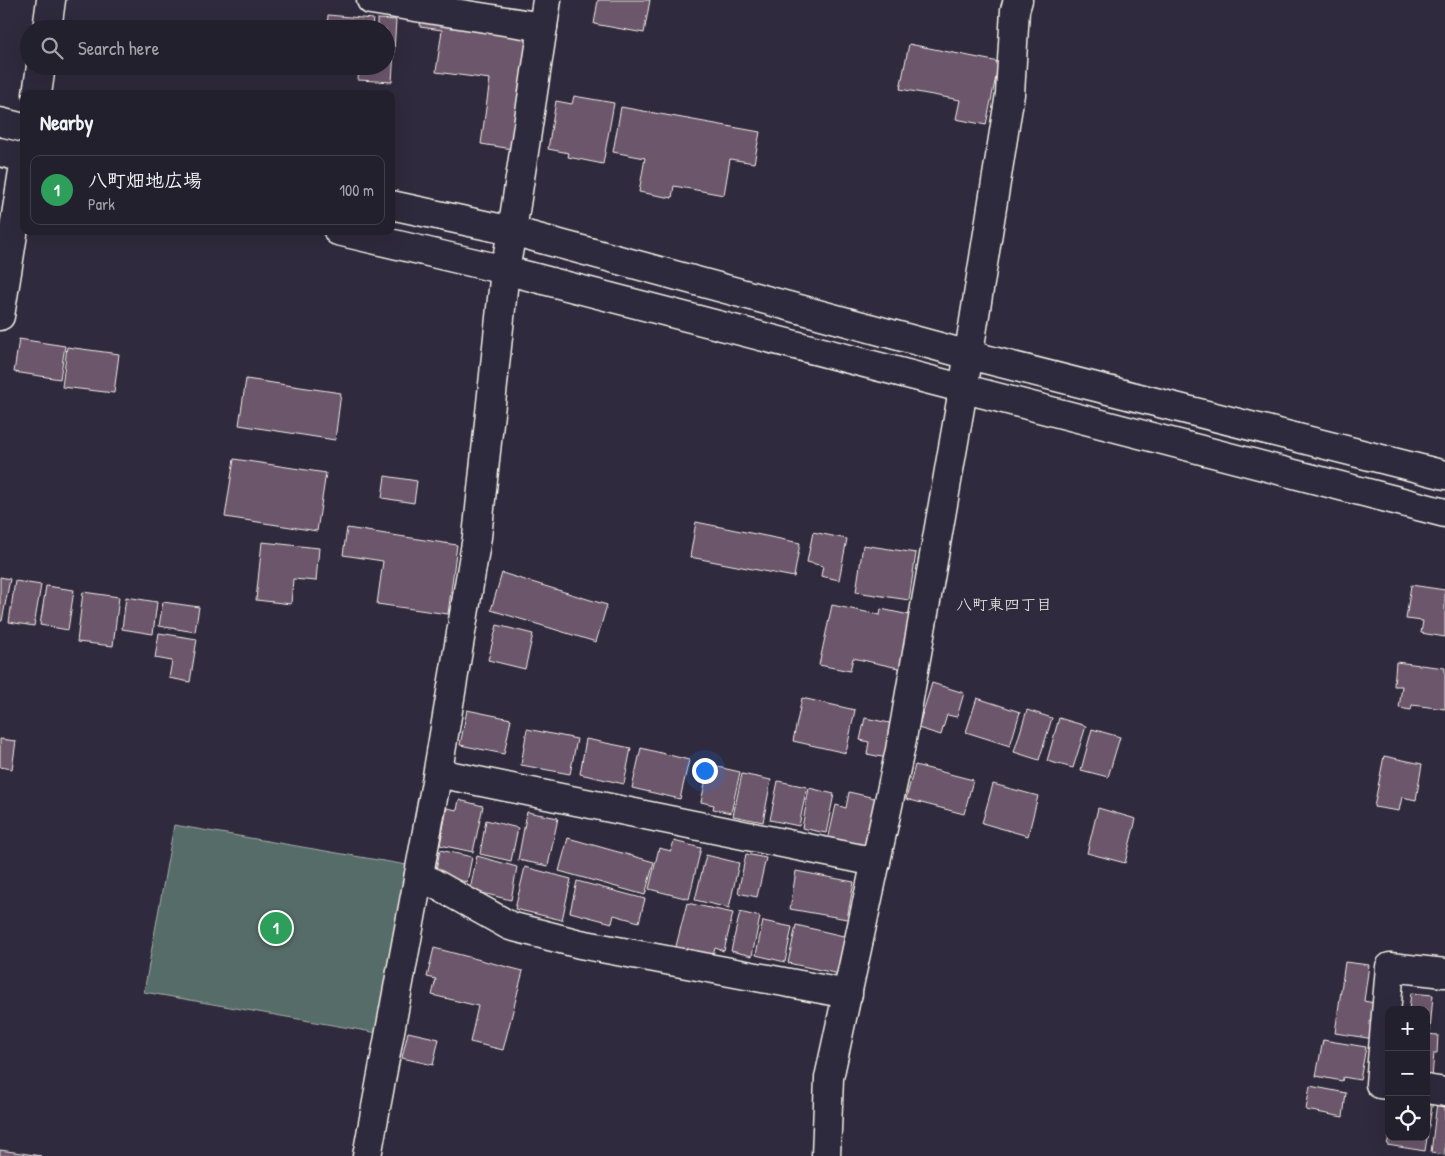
<!DOCTYPE html>
<html lang="en">
<head>
<meta charset="utf-8">
<style>
  body { margin:0; font-family:"Patrick Hand","Klee One",sans-serif; background:#2b2836; color:#f1f3f6 }
  .controls { position:absolute; right:15px; bottom:15px; display:grid; overflow:hidden; border-radius:10px; box-shadow:0 5px 20px #0002 }
  .controls button { width:45px; height:45px; display:grid; place-items:center; padding:0; border:0; border-bottom:1px solid #403e4a; background:#23202e; color:#f1f3f6; font:25px sans-serif }
  .you { position:absolute; left:704px; top:770px; width:18px; height:18px; margin:-12px; border:4px solid #fff; border-radius:50%; background:#1a73e8; box-shadow:0 0 0 8px #1a73e833 }
  .badge { display:grid; place-items:center; width:32px; height:32px; border-radius:50%; background:#8c9099; color:#fff; font-size:16px; font-weight:700 }
  .pin { position:absolute; translate:-50% -50%; border:2px solid #fff; box-shadow:0 1px 5px #0006 }
  .list { margin:0; padding:0; list-style:none }
  h2 { display:flex; justify-content:space-between; align-items:center; height:65px; margin:0; padding:0 20px; font-size:21px }
  h2 small { font-size:16px; font-weight:400; color:#a3a3aa }
  .list li { display:grid; grid-template-columns:32px 1fr auto; gap:15px; align-items:center; box-sizing:border-box; height:70px; margin:0 10px 10px; padding:0 10px; border:1px solid #403e4a; border-radius:10px }
  .list b { display:block; font-size:19px; white-space:nowrap }
  .list p { margin:0; font-size:16px; white-space:nowrap; color:#a3a3aa }
  .list em { font-size:16px; font-style:normal; color:#a3a3aa }
  .icon { flex:none; width:28px; height:28px; fill:none; stroke:currentColor; stroke-width:2; stroke-linecap:round; stroke-linejoin:round }
  .map { position:relative; flex:none; width:1445px; height:1156px; overflow:hidden }
  .search { position:absolute; background:#23202e; box-shadow:0 5px 20px #0002; left:20px; top:20px; width:375px; height:55px; display:flex; align-items:center; gap:12px; box-sizing:border-box; padding:0 18px; border-radius:28px; color:#a3a3aa; font-size:19px }
  .panel { position:absolute; background:#23202e; box-shadow:0 5px 20px #0002; left:20px; top:90px; width:375px; height:145px; border-radius:10px }
  .map>svg:first-child { display:block }
  .green { fill:#576c67; stroke:#a6aea8 }
  .building { fill:#6c566c; stroke:#f4f1e8 }
  .lines { fill:none; stroke-linecap:round; stroke-linejoin:round }
  .street-casing { stroke:#f4f1e8; stroke-width:31 }
  .secondary-casing { stroke:#f4f1e8; stroke-width:31 }
  .street { stroke:#2f2a3d; stroke-width:28 }
  .secondary { stroke:#2f2a3d; stroke-width:28 }
  .labels { text-anchor:middle; stroke-width:4.5; stroke-linejoin:round; paint-order:stroke }
  .neighbourhood-label { font-size:16px; fill:#f4f1e8; stroke:#2f2a3d }
</style>
</head>
<body>
<div class="map">
<svg width="1445" height="1156" viewBox="0 0 1445 1156">
  <rect width="100%" height="100%" fill="#2f2a3d"/>
  <filter id="ink" filterUnits="userSpaceOnUse"><feTurbulence type="fractalNoise" baseFrequency=".02" numOctaves="2"/><feDisplacementMap in="SourceGraphic" scale="10" xChannelSelector="R" yChannelSelector="G"/><feConvolveMatrix kernelMatrix="1 2 1 2 8 2 1 2 1" color-interpolation-filters="sRGB"/></filter>
  <g filter="url(#ink)">
    <path class="green" d="M174,825L407,865L378,1033L144,992Z"/>
    <g class="building">
      <path d="M598,0H650L644,33L594,24Z"/>
      <path d="M328,15L373,19L372,25L377,26V19L396,20L392,82L358,80L359,66H386V29H327Z"/>
      <path d="M421,16L535,32L519,150L481,144L490,79L436,72L442,30L420,27Z"/>
      <path d="M909,44L999,62L986,125L956,119L960,100L900,89Z"/>
      <path d="M574,96L614,103L603,164L568,157L569,153L548,149L556,101L572,104Z"/>
      <path d="M621,107L760,132L754,163L730,159L724,195L674,186L672,198L639,192L645,158L613,152Z"/>
      <path d="M19,339L65,346L60,379L14,372Z"/>
      <path d="M67,347L119,354L114,393L62,387Z"/>
      <path d="M246,379L341,393L335,440L239,425Z"/>
      <path d="M234,459L326,473L317,531L225,517Z"/>
      <path d="M385,476L417,481L414,503L382,498Z"/>
      <path d="M696,522L800,543L794,577L690,557Z"/>
      <path d="M347,528L457,545L448,614L377,604L383,561L343,555Z"/>
      <path d="M813,532L847,539L839,580L821,576L823,566L807,562Z"/>
      <path d="M262,542L319,548L316,581L293,579L291,604L256,600Z"/>
      <path d="M863,545L916,553L909,600L856,592Z"/>
      <path d="M502,573L607,605L596,642L491,610Z"/>
      <path d="M0,577L10,579L2,621H0Z"/>
      <path d="M15,581L41,585L34,626L9,622Z"/>
      <path d="M1411,585L1445,590V637L1421,633L1423,621L1406,619Z"/>
      <path d="M46,586L74,590L68,630L40,625Z"/>
      <path d="M83,592L119,597L113,646L77,642Z"/>
      <path d="M126,597L157,602L153,634L122,629Z"/>
      <path d="M163,602L199,607L195,632L159,626Z"/>
      <path d="M832,605L880,615L881,609L914,616L903,669L853,658L850,671L819,665Z"/>
      <path d="M497,625L533,634L525,669L488,660Z"/>
      <path d="M159,633L197,639L190,682L169,678L172,661L155,658Z"/>
      <path d="M1396,662L1445,668V709L1412,705L1411,710L1399,708L1402,686H1394Z"/>
      <path d="M932,683L964,693L957,717L947,715L941,735L918,728Z"/>
      <path d="M802,698L855,710L846,753L793,741Z"/>
      <path d="M977,698L1020,712L1010,746L966,732Z"/>
      <path d="M467,710L511,719L504,754L460,745Z"/>
      <path d="M1027,710L1052,718L1039,760L1014,752Z"/>
      <path d="M865,718L895,724L887,758L867,754L869,742L860,740Z"/>
      <path d="M1059,718L1086,726L1073,768L1047,761Z"/>
      <path d="M527,729L577,739L570,774L521,765Z"/>
      <path d="M1092,729L1120,737L1108,777L1081,770Z"/>
      <path d="M0,739L16,741L12,769L0,767Z"/>
      <path d="M586,739L631,748L624,784L580,774Z"/>
      <path d="M641,748L689,760L680,799L632,788Z"/>
      <path d="M1384,756L1422,764L1416,800L1402,797L1399,811L1374,807Z"/>
      <path d="M709,765L740,772L731,813L713,809L714,805L701,802Z"/>
      <path d="M915,765L973,780L964,814L906,799Z"/>
      <path d="M742,774L771,780L763,822L733,816Z"/>
      <path d="M778,781L807,787L799,826L770,820Z"/>
      <path d="M993,784L1038,796L1028,836L982,823Z"/>
      <path d="M809,788L834,794L826,833L802,828Z"/>
      <path d="M849,792L883,800L874,849L828,840L836,805L846,808Z"/>
      <path d="M459,800L483,806L473,852L440,845L447,808L457,810Z"/>
      <path d="M1098,808L1136,819L1125,863L1087,853Z"/>
      <path d="M527,812L558,818L548,866L518,860Z"/>
      <path d="M486,820L518,828L511,861L480,854Z"/>
      <path d="M568,838L654,862L645,895L559,871Z"/>
      <path d="M674,841L701,848L689,899L649,889L659,848L671,851Z"/>
      <path d="M440,850L472,857L467,882L435,875Z"/>
      <path d="M746,854L766,858L757,897L738,893Z"/>
      <path d="M706,855L739,863L729,908L695,900Z"/>
      <path d="M477,856L517,867L511,900L470,890Z"/>
      <path d="M525,867L571,879L562,920L515,909Z"/>
      <path d="M796,871L854,882L847,919L790,909Z"/>
      <path d="M577,881L645,899L639,922L614,915L612,923L570,912Z"/>
      <path d="M687,903L733,913L724,951L715,948L713,955L675,950Z"/>
      <path d="M740,912L760,917L752,956L731,951Z"/>
      <path d="M763,921L792,927L785,962L756,955Z"/>
      <path d="M796,925L852,938L844,975L788,963Z"/>
      <path d="M434,948L523,971L503,1050L470,1042L478,1006L432,995L436,979L427,977Z"/>
      <path d="M1345,962L1369,965L1364,1001L1379,1004L1374,1039L1335,1033Z"/>
      <path d="M1411,993L1433,995L1430,1031L1426,1030V1010H1409Z"/>
      <path d="M408,1032L439,1039L433,1065L402,1058Z"/>
      <path d="M1426,1034L1438,1035L1437,1053H1434L1432,1078H1426Z"/>
      <path d="M1323,1040L1366,1047L1360,1080L1343,1077L1342,1081L1316,1076Z"/>
      <path d="M1310,1086L1346,1093L1343,1117L1306,1110Z"/>
      <path d="M1426,1099L1433,1100L1425,1151L1387,1145L1389,1137H1426Z"/>
      <path d="M1437,1102L1445,1103V1155L1431,1153Z"/>
      <path d="M0,1150L41,1156H0Z"/>
    </g>
    <g class="lines">
      <defs>
        <g id="street">
          <path d="M371,0L543,27"/>
          <path d="M47,29L51,0"/>
          <path d="M37,94L41,66"/>
          <path d="M0,316L24,165"/>
          <path d="M438,773L876,862"/>
          <path d="M419,875L510,926L580,944L848,994"/>
          <path d="M1389,1085L1380,1084L1390,967L1445,973"/>
          <path d="M1426,1089L1445,1092"/>
          <path d="M367,1156L436,782L477,537L505,270L512,231L547,0"/>
          <path d="M826,1156L829,1078L900,750L963,390L1010,94L1015,10L1018,0"/>
        </g>
        <g id="secondary">
          <path d="M0,122L24,128"/>
          <path d="M0,152L24,158"/>
          <path d="M391,205L512,231L969,355L1445,475"/>
          <path d="M338,231L505,270L1445,513"/>
        </g>
      </defs>
      <use href="#street" class="street-casing"/>
      <use href="#secondary" class="secondary-casing"/>
      <use href="#street" class="street"/>
      <use href="#secondary" class="secondary"/>
    </g>
  </g>
  <g class="labels">
    <g class="neighbourhood-label">
      <text x="1004" y="610">八町東四丁目</text>
    </g>
  </g>
</svg>
<div class="controls">
<button>+</button>
<button>−</button>
<button><svg class="icon" aria-label="locate" viewBox="0 0 24 24"><circle cx="12" cy="12" r="6"/><path d="M12 2v4M12 18v4M2 12h4M18 12h4"/></svg></button>
</div>
<div class="you"></div>
<div class="pin badge" style="left:276px;top:928px;background:#2e9e5b">1</div>
<div class="search"><svg class="icon" aria-label="search" viewBox="0 0 24 24"><circle cx="10" cy="10" r="6"/><path d="M15 15l6 6"/></svg>Search here</div>
<section class="panel">
<h2>Nearby<small></small></h2>
<ul class="list">
<li><span class="badge" style="background:#2e9e5b">1</span><div><b>八町畑地広場</b><p>Park</p></div><em>100 m</em></li>
</ul>
</section>
</div>
</body>
</html>
